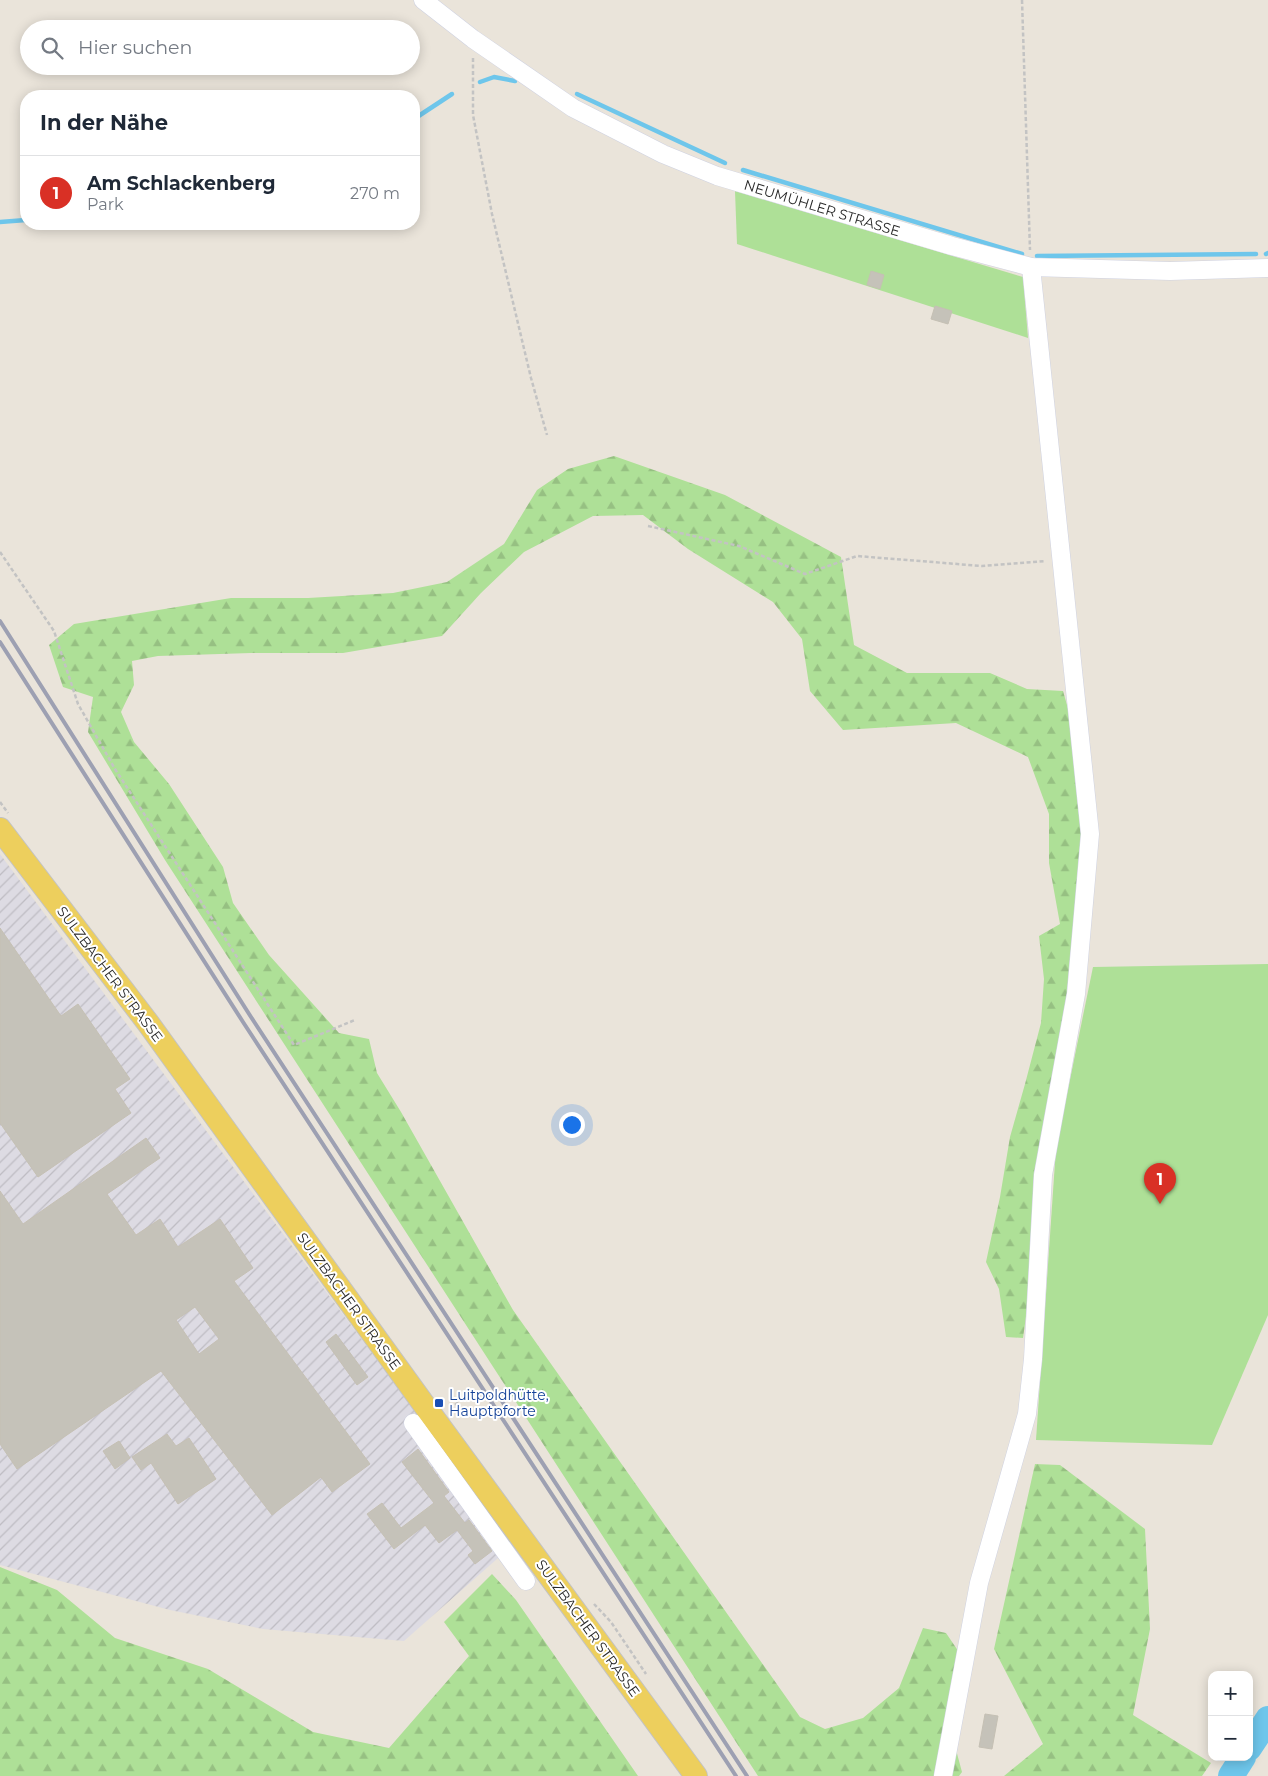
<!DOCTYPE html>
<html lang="de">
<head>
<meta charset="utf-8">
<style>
  body { margin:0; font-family:Montserrat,sans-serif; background:#f2f2f3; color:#1f2937 }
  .controls { position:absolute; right:15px; bottom:15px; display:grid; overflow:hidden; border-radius:10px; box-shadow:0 2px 12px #0003 }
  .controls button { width:45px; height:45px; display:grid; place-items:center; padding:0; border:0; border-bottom:1px solid #e0e1e3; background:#fff; color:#1f2937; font:25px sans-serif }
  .you { position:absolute; left:571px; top:1124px; width:18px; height:18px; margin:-12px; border:4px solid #fff; border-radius:50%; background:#1a73e8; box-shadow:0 0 0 8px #1a73e833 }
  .badge { display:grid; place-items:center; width:32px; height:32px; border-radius:50%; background:#d93025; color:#fff; font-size:16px; font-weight:700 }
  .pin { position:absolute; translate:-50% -41px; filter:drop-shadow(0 1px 2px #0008) }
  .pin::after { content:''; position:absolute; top:26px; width:18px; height:15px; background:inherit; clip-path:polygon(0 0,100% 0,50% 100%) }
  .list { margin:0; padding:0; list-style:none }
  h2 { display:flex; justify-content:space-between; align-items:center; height:65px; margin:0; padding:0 20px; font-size:21px }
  h2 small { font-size:16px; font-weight:400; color:#747a83 }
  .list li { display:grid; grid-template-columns:32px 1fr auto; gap:15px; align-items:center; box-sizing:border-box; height:75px; padding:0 20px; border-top:1px solid #e0e1e3 }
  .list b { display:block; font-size:19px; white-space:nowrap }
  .list p { margin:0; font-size:16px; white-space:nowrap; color:#747a83 }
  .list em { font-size:16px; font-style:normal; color:#747a83 }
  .icon { flex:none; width:28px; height:28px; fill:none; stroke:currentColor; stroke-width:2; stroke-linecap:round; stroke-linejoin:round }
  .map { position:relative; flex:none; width:1268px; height:1776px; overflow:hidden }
  .search { position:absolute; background:#fff; box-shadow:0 2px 12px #0003; left:20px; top:20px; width:400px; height:55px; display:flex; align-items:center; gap:12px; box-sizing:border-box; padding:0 18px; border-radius:28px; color:#747a83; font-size:19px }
  .panel { position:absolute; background:#fff; box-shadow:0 2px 12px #0003; left:20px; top:90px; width:400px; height:140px; border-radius:20px }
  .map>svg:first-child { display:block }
  .industrial { fill:url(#industrial-furrows) }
  .forest { fill:url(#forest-firs) }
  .garden { fill:#aee097 }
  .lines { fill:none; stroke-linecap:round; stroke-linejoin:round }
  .stream { stroke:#6ec6eb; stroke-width:4.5 }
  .river { stroke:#6ec6eb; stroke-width:26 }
  .building { fill:#c5c2b9; stroke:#c5c0b4; fill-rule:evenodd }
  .minor-casing { stroke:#cfd2e1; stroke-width:19 }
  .major-casing { stroke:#c3c3c3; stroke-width:24 }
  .path { stroke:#c3c3c3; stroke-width:2.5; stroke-dasharray:4 2.5; stroke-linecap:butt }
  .minor { stroke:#fff; stroke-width:18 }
  .major { stroke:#edcf5d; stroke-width:22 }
  .rail { stroke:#9da0b2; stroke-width:4 }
  .transit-dot { fill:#1a4fb4; stroke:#fff; stroke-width:2 }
  .labels { text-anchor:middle; stroke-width:4; stroke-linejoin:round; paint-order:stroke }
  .street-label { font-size:14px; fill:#282828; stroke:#fff }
  .transit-label { font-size:14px; fill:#164399; stroke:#fff; text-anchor:start }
</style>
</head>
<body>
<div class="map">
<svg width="1268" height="1776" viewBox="0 0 1268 1776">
  <defs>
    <pattern id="industrial-furrows" width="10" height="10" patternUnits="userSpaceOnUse" patternTransform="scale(1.25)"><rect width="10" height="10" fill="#dddbe3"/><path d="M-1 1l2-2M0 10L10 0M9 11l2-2" fill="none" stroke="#bebcc3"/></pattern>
    <pattern id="forest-firs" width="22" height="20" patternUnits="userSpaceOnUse" patternTransform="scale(1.25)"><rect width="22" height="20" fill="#aee097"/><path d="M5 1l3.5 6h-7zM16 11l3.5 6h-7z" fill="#96c082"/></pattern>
  </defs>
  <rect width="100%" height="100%" fill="#eae4da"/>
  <path class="industrial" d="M0,854L514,1544L404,1641L263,1629L170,1610L0,1565Z"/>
  <g class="forest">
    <path d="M614,456L725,495L841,557L854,645L907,673H990L1027,689L1063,691L1075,733L1084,812V900L1023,1338L1006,1337L999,1289L986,1262L1000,1197L1010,1137L1025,1084L1041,1023L1044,979L1039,936L1060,924L1049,863V814L1028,757L956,723L843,730L810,691L802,639L773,602L688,549L643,515L593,516L524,552L481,593L442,636L343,653H251L158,656L132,661L134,685L121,712L134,742L169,784L223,867L233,903L269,955L339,1033L369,1039L377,1073L401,1112L513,1310L800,1717L825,1729L863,1718L899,1688L923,1628L946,1633L967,1664L952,1735L962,1772L959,1776H758L165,860L88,732L93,697L63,687L49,645L74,624L231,598H308L393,593L447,582L504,544L537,490L568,469Z"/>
    <path d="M1035,1464L1060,1465L1145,1529L1150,1629L1133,1715L1211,1763L1202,1776H1004L1043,1744L994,1649Z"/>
    <path d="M0,1567L57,1590L115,1638L208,1669L313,1732L389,1748L469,1656L444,1622L492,1574L516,1600L638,1776H0Z"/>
  </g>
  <g class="garden">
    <path d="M735,191L1023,277L1028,338L737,244Z"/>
    <path d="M1268,964V1315L1212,1445L1036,1440L1056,1148L1093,967Z"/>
  </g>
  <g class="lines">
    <g class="stream">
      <path d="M480,82L494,77L515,81"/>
      <path d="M577,94L725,163"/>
      <path d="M414,119L452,94"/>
      <path d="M743,170L1022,254"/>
      <path d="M0,222L26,220"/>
      <path d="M1266,254L1268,253"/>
      <path d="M1037,256L1256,254"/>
    </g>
    <g class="river">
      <path d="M1249,1748L1268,1719"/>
      <path d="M1231,1776L1243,1757"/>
    </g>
  </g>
  <g class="building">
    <path d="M871,271L884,275L880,289L867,285Z"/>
    <path d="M935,306L952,311L948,324L931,319Z"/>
    <path d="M0,928L61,1016L78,1004L130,1079L115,1089L131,1113L38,1177L0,1123Z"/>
    <path d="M146,1138L160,1158L107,1194L136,1235L160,1219L178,1247L220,1219L253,1268L234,1281L370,1464L332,1492L321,1477L272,1515L161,1371L17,1469L0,1444V1191L23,1224ZM195,1307L219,1339L199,1354L176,1320Z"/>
    <path d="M336,1334L368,1377L357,1385L326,1342Z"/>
    <path d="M167,1434L176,1446L189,1438L216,1479L178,1504L151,1463L141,1470L132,1457Z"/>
    <path d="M119,1441L130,1458L115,1469L103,1451Z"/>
    <path d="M418,1449L449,1492L444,1496L465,1523L469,1520L492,1551L475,1564L468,1555L473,1551L457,1530L439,1543L425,1525L394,1549L367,1514L382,1503L401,1528L434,1503L402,1462Z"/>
    <path d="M985,1714L998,1716L992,1749L979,1747Z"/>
  </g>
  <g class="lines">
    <defs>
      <g id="minor">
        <path d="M423,0L473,39L573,108L663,154L717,176L952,246L1031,267L1170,271L1268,268"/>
        <path d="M413,1423L526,1581"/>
        <path d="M943,1776L979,1583L1027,1414L1033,1359L1043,1175L1076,994L1090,834L1031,267"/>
      </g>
      <path id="major" d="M0,829L148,1023L430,1413L696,1776"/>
    </defs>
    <use href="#minor" class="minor-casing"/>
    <use href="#major" class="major-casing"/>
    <g class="path">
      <path d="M1022,0L1030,250"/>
      <path d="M473,58V115L492,214L531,378L547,435"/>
      <path d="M648,526L739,546L805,574L857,556L982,566L1046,561"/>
      <path d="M0,552L54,631L78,704L115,769L294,1045L355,1020"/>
      <path d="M0,802L8,813"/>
      <path d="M450,1409L461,1400"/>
      <path d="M594,1604L611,1622L646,1674"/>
    </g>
    <use href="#minor" class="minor"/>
    <use href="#major" class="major"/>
    <g class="rail">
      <path d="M0,621L251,1017L747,1776"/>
      <path d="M0,642L243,1022L736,1776"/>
    </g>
  </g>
  <rect class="transit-dot" x="434" y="1398" width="10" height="10" rx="2.5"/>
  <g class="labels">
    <g class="street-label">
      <text transform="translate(822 208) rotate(17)" y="5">NEUMÜHLER STRASSE</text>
      <text transform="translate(110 974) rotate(53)" y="5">SULZBACHER STRASSE</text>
      <text transform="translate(349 1301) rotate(54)" y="5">SULZBACHER STRASSE</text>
      <text transform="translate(588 1628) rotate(54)" y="5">SULZBACHER STRASSE</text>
    </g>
    <g class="transit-label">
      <text x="449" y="1400">Luitpoldhütte,<tspan x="449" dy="16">Hauptpforte</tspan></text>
    </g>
  </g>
</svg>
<div class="controls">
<button>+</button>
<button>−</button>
</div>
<div class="you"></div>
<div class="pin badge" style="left:1160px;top:1204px">1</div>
<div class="search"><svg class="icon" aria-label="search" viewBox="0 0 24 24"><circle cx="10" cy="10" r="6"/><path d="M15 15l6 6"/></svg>Hier suchen</div>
<section class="panel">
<h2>In der Nähe<small></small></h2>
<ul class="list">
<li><span class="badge">1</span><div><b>Am Schlackenberg</b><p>Park</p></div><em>270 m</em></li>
</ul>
</section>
</div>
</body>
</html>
